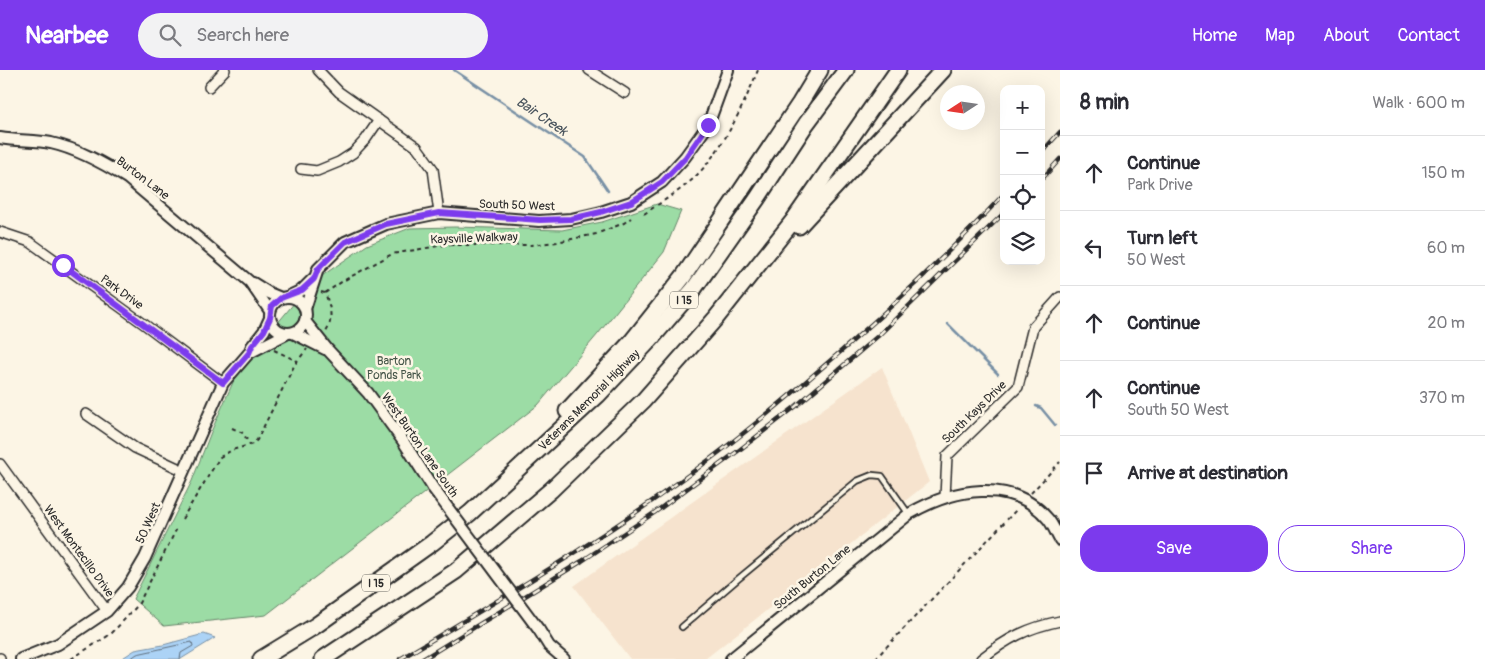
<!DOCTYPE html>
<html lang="en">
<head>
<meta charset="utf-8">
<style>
  body { margin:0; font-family:Pangolin,sans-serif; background:#f2f2f3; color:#2b2b33 }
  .controls { position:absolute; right:15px; top:15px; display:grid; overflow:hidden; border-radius:10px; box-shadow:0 5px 20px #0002 }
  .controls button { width:45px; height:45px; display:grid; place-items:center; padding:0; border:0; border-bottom:1px solid #e1e1e2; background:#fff; color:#2b2b33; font:25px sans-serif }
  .compass { position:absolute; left:940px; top:15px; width:45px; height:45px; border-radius:50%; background:#fff; box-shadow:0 5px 20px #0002; rotate:258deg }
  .stop { position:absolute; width:15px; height:15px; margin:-11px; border:4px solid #7c3aed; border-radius:50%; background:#fff }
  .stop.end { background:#7c3aed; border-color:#fff; box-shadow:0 1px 5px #0008 }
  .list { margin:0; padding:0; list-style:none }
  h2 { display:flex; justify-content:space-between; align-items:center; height:65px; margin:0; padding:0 20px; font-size:21px }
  h2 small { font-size:16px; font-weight:400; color:#7c7c81 }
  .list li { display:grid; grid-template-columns:32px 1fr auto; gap:15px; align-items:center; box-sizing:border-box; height:75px; padding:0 20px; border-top:1px solid #e1e1e2 }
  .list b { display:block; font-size:19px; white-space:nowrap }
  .list p { margin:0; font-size:16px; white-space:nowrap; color:#7c7c81 }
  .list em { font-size:16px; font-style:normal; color:#7c7c81 }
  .actions { display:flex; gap:10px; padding:15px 20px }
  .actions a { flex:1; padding:11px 0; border:1px solid #7c3aed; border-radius:20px; text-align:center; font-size:18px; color:#7c3aed }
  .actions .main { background:#7c3aed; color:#fff }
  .icon { flex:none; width:28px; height:28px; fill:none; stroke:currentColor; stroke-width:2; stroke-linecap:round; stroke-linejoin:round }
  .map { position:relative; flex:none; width:1060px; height:589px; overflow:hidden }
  header { display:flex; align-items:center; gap:30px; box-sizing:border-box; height:70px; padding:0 25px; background:#7c3aed; color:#fff }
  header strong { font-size:24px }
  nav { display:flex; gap:28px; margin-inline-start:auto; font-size:18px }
  .search { width:350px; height:45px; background:#f2f2f3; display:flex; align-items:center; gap:12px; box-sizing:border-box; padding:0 18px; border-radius:28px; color:#7c7c81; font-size:19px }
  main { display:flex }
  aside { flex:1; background:#fff }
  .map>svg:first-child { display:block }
  .built { fill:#f6e3ce }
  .green { fill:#9cdca5; stroke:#648468 }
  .water { fill:#acd3f6; stroke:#7890a5 }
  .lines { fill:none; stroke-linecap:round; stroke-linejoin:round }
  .shore { stroke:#5f6e7c; stroke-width:1 }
  .stream { stroke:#7890a5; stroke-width:2.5 }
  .service-casing { stroke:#2b2b2b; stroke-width:8 }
  .minor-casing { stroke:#2b2b2b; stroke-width:12 }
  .tertiary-casing { stroke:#2b2b2b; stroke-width:14 }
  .motorway-casing { stroke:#2b2b2b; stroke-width:19 }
  .path { stroke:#2b2b2b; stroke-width:2; stroke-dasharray:4 4; stroke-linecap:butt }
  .service { stroke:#fcf5e5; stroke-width:4.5 }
  .minor { stroke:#fcf5e5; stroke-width:9 }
  .tertiary { stroke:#fcf5e5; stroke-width:10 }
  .motorway { stroke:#fcf5e5; stroke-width:15 }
  .rail-casing { stroke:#2b2b2b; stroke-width:4.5 }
  .rail { stroke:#fcf5e5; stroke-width:2.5; stroke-dasharray:8; stroke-linecap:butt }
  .tertiary-bridge-casing { stroke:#2b2b2b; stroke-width:14; stroke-linecap:butt }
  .tertiary-bridge { stroke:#fcf5e5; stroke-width:10 }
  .route { stroke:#7c3aed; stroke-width:6 }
  .labels { text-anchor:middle; stroke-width:5; stroke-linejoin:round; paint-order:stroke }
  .shield { fill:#fcf5e5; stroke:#6a6863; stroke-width:1 }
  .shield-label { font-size:11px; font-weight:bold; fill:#2b2b2b }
  .street-label { font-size:12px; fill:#2b2b2b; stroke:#fcf5e5 }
  .park-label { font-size:12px; fill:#47574a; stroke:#fcf5e5 }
  .water-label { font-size:14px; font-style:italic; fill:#4b555e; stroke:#fcf5e5 }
</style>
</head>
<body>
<header>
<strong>Nearbee</strong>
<div class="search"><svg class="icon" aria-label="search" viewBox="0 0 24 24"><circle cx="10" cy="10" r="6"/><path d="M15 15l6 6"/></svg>Search here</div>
<nav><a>Home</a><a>Map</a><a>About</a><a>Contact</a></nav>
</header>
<main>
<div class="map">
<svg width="1060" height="589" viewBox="0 0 1060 589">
  <rect width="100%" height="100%" fill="#fcf5e5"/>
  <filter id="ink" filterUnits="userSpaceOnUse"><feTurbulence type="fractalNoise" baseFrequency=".02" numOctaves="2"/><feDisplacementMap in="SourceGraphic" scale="10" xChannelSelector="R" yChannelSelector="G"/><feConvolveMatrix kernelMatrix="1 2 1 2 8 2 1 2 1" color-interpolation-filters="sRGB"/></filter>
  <g filter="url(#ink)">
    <path class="built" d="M882,297L929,412L705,589H630L574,516Z"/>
    <path class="green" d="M657,134L681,141L664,182L598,264L538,335L266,545L164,556L133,529L192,411L211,362L234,310L276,255L310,214L367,175L410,158L455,157L562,160L602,152Z"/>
    <path class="water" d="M204,564L215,568L181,589H121L135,580L163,575Z"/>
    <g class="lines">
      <path class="shore" d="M130,589L137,584L192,572L193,576L181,583L180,589"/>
      <g class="stream">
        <path d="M454,0L585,87L608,121"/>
        <path d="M948,254L998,304"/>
        <path d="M1036,336L1041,338L1055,355"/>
      </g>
      <defs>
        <path id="service" d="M682,557L738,509L857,411L872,405L882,406L908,443"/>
        <g id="minor">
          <path d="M318,0L339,22L417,77L433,99L439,143"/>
          <path d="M589,0L625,23"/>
          <path d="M209,17L225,0"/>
          <path d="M301,99L317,101L339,92L353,83L366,69L379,50"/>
          <path d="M0,162L30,172L144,254L223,313"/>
          <path d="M86,344L135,378L184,401"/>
          <path d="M0,394L107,541"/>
          <path d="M945,427L947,386L1018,317L1033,257L1060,227"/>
          <path d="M0,588V589"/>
          <path d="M981,589C1008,568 1027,558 1060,551"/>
        </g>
        <g id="tertiary">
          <path d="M0,68C17,71 35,70 51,73C78,79 103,93 127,108L250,212L270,241"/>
          <path d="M253,213L269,223L281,228"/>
          <circle cx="288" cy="245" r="18"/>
          <path d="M287,227L302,220L313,209"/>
          <path d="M305,239L318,199L345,172L386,154L439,143L539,151L571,149L601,142L631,132L662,112L685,87L708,55L728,0"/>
          <path d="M305,251L328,280L368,323L403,371L433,418"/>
          <path d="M293,263L325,279"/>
          <path d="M249,283L286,264"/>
          <path d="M539,560L549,576L564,589"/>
          <path d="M21,589L58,574L107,541L128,517L145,488L223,313L249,283L252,276L264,261L270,248"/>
          <path d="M731,589L909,444C952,419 1012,406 1048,449C1053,455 1056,463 1060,470"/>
        </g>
        <g id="motorway">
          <path d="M799,156L943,0"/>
          <path d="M567,341L632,271L683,207L800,33L820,0"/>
          <path d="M261,589L315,556L432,473L470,443L598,325L650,270L693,220L757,129L806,54L846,0"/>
          <path d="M323,589L456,501L551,420L643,331L716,248L793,151L898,0"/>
        </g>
      </defs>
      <use href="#service" class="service-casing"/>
      <use href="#minor" class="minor-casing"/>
      <use href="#tertiary" class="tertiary-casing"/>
      <use href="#motorway" class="motorway-casing"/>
      <g class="path">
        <path d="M644,144C661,132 679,122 694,108C723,80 743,37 758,0"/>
        <path d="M321,222L325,223C330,236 334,249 326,262"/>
        <path d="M325,223L343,211L392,184L444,175H531L557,172L596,164L624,153L631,148"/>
        <path d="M274,280L297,291"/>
        <path d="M232,358L243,363L250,375"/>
        <path d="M1031,423L1060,392"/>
        <path d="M182,449L220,387L232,380L253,374L257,370L295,294L307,279"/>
        <path d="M71,589L111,564L138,535L176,460"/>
        <path d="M875,589L1018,438"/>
      </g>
      <use href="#service" class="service"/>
      <use href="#minor" class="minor"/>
      <use href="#tertiary" class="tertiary"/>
      <use href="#motorway" class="motorway"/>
      <defs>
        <g id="rail">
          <path d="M1041,83L1060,62"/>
          <path d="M1041,110L1060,89"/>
          <path d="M400,589C494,533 588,478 676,414C720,383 762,349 803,314C873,255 941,192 1004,124"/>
          <path d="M423,589L582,491L654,443L738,381L795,337L879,265L1004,143"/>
        </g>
      </defs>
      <use href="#rail" class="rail-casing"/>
      <use href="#rail" class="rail"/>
      <defs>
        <path id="tertiary-bridge" d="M433,418L539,560"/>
      </defs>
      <use href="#tertiary-bridge" class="tertiary-bridge-casing"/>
      <use href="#tertiary-bridge" class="tertiary-bridge"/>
    </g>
  </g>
  <g class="lines" filter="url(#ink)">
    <path class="route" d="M63,195L223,313L249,283L252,276L264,261L270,248L272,236L281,228L302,220L314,209L318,199L345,172L386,154L439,143L540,150L571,149L601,142L631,132L662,112L686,87L708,55"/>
  </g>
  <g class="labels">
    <g class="shield">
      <rect x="670" y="221.5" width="28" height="17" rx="4"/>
      <rect x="362" y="504.5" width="28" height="17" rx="4"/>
    </g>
    <g class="shield-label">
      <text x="684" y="234">I 15</text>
      <text x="376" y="517">I 15</text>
    </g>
    <g class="street-label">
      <text transform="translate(143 108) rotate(37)" y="4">Burton Lane</text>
      <text transform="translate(517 135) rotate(2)" y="4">South 50 West</text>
      <text transform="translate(474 168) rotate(-2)" y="4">Kaysville Walkway</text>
      <text transform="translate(122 222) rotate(36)" y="4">Park Drive</text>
      <text transform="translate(589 330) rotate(-45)" y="4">Veterans Memorial Highway</text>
      <text transform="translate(974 342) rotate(-44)" y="4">South Kays Drive</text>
      <text transform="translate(420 375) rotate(55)" y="4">West Burton Lane South</text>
      <text transform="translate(148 453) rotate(-66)" y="4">50 West</text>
      <text transform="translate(79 481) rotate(54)" y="4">West Montecillo Drive</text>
      <text transform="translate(812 507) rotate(-39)" y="4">South Burton Lane</text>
    </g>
    <g class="park-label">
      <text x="394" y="295">Barton<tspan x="394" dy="14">Ponds Park</tspan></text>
    </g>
    <g class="water-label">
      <text transform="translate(542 46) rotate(34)" y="5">Bair Creek</text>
    </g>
  </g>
</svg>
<div class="controls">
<button>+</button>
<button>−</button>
<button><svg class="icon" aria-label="locate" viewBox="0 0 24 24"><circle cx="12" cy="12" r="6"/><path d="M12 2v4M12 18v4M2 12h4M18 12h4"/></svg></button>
<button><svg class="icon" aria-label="layers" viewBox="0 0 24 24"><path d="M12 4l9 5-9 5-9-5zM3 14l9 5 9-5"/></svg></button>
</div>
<svg class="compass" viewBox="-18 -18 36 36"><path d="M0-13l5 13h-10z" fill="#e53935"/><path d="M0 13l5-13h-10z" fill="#7c7c81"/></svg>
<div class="stop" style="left:63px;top:195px"></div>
<div class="stop end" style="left:708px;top:55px"></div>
</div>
<aside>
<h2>8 min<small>Walk · 600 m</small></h2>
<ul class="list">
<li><svg class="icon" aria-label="ahead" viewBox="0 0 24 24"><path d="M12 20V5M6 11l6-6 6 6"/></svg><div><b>Continue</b><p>Park Drive</p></div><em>150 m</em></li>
<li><svg class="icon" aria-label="left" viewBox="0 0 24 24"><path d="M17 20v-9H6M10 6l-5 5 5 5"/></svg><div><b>Turn left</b><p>50 West</p></div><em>60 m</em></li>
<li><svg class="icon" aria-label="ahead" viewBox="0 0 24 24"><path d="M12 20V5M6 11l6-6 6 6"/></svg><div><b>Continue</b></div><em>20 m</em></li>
<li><svg class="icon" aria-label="ahead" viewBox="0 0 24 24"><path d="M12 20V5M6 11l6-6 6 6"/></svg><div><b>Continue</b><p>South 50 West</p></div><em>370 m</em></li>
<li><svg class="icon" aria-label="arrive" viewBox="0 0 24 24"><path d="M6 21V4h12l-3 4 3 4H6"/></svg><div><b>Arrive at destination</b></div></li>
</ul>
<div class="actions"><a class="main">Save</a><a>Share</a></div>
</aside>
</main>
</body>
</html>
